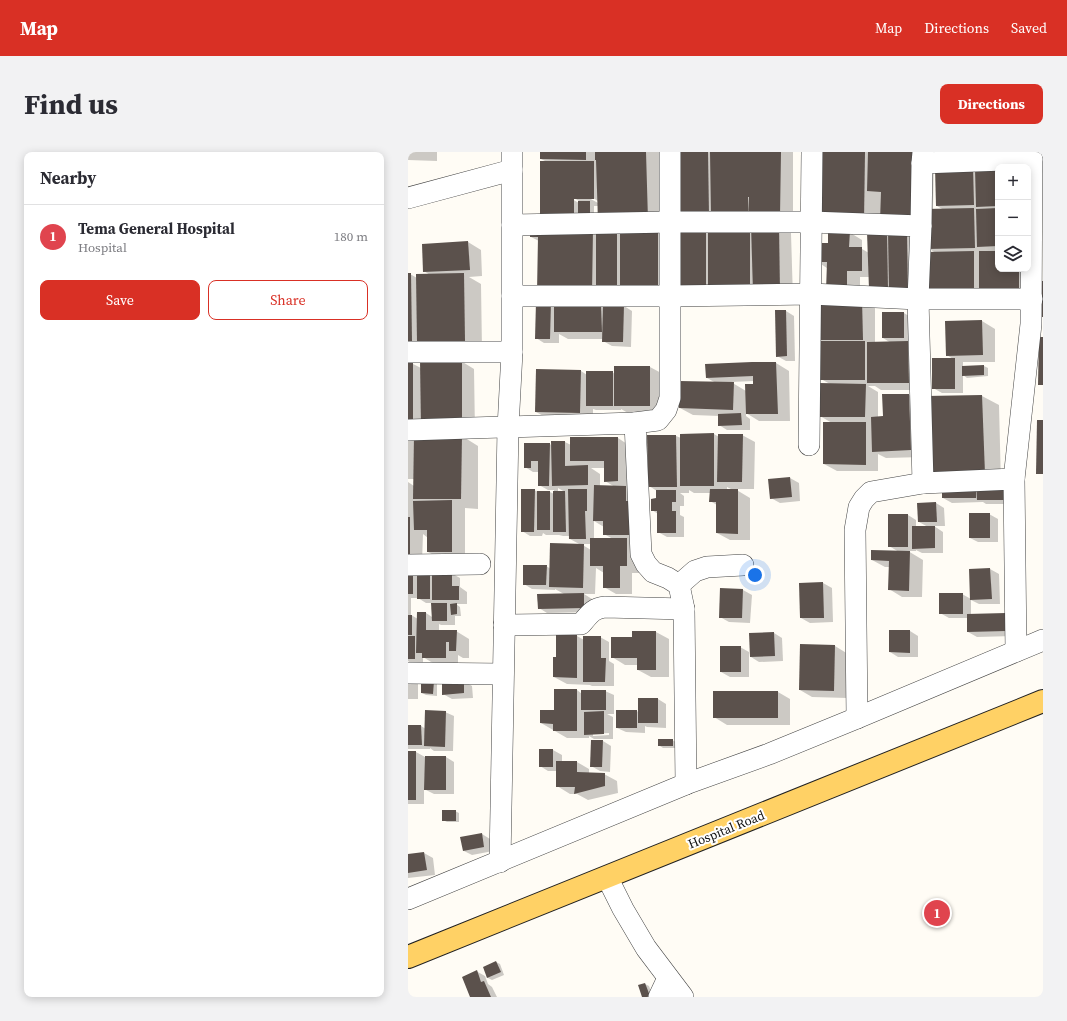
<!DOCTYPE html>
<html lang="en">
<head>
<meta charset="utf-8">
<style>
  body { margin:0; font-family:"Source Serif 4",serif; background:#f2f2f3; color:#2b2b33 }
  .controls { position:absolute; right:12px; top:12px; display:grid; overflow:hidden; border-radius:8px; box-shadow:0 2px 10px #0003 }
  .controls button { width:36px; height:36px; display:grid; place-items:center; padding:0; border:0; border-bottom:1px solid #e1e1e2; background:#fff; color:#2b2b33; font:20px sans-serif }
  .you { position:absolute; left:347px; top:423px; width:14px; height:14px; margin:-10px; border:3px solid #fff; border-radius:50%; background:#1a73e8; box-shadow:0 0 0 6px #1a73e833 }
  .badge { display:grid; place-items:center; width:26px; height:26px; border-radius:50%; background:#d93025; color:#fff; font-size:13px; font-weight:700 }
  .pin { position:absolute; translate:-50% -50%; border:2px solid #fff; box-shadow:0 1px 4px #0006 }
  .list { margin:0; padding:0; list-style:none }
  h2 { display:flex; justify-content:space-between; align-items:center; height:52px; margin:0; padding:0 16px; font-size:17px }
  h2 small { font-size:13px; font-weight:400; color:#7c7c81 }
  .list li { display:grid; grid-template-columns:26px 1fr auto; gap:12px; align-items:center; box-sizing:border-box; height:64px; padding:0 16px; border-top:1px solid #e1e1e2 }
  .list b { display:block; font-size:15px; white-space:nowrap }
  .list p { margin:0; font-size:13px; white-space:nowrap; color:#7c7c81 }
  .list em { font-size:13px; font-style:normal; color:#7c7c81 }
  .actions { display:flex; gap:8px; padding:12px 16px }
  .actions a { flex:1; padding:9px 0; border:1px solid #d93025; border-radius:8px; text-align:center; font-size:14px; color:#d93025 }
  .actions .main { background:#d93025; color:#fff }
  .icon { flex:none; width:22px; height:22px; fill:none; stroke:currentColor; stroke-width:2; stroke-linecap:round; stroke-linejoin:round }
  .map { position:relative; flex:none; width:635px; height:845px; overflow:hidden; border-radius:8px }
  header { display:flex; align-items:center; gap:24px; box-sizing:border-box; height:56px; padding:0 20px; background:#d93025; color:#fff }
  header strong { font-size:19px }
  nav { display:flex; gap:22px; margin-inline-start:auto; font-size:14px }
  .intro { display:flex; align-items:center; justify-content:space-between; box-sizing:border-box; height:96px; padding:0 24px }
  h1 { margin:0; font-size:28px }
  .button { padding:10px 18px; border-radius:8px; background:#d93025; color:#fff; font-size:14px; font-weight:700 }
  main { display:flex; gap:24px; padding:0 24px }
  aside { flex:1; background:#fff; border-radius:8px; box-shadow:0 2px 10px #0003 }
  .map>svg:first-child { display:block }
  .shadow { fill:#0003; fill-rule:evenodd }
  .building { fill:#5b514c }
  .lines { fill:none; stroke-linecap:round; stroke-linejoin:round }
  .minor-casing { stroke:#444; stroke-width:22 }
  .major-casing { stroke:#222; stroke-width:24 }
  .minor { stroke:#fff; stroke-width:21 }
  .major { stroke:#ffd165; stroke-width:22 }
  .labels { text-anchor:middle; stroke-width:4; stroke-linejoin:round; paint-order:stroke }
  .street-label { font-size:13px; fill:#111; stroke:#fff }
</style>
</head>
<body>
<header>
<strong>Map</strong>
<nav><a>Map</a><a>Directions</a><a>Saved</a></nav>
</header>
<div class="intro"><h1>Find us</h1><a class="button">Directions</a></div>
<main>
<aside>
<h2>Nearby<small></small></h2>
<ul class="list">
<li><span class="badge" style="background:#e0444e">1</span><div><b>Tema General Hospital</b><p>Hospital</p></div><em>180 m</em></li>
</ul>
<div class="actions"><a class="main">Save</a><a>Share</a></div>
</aside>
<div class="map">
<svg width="635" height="845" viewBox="0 0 635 845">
  <rect width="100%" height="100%" fill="#fffcf5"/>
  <g class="shadow">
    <path d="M0,0H29V9L0,8Z"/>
    <path d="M133,0H254L263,147L202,149L131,89L123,85L147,77L139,10L133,7ZM163,44L171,49V51L162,46ZM182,44L190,49V51L181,46ZM186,54H190L189,80L186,70Z"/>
    <path d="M269,0H385V71H284Z"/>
    <path d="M411,0H579L526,2L525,58H536L529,54L528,16H590V117H620L624,144L579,149L526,100L520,96L512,87V147H495L462,125H452V146L419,116L408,109L421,92L441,80L454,88V97L461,101L460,81L427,77Z"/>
    <path d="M633,0H635V21L633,20Z"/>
    <path d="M267,74H371L383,81L385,147H280Z"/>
    <path d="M60,90L73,98L74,124L61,125L73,132L74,198L0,200V122H2L9,126L22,123L16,119Z"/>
    <path d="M407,148L467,155V191H483L475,186L496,161L504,166V191H500L512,198L513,238H473L467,234H460L470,240V266L476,265L501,243L513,250L515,305L478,306L470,302V319H429L416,312L424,271L412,264L422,232L413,227Z"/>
    <path d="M129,151L216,154L224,159L223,195L204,194L195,189V187H160L151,182V191H136L128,186Z"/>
    <path d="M378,159L386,164L387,209H378L369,204Z"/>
    <path d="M574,169L587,177V210H555V215L576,214L580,216V224L559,226L555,223V241H534L525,236L545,207L539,203Z"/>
    <path d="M53,209L66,217L67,281L54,284L70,294V357L57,356V407H33L20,400V386L15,382L14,410H0V330L6,334V327H0V285L7,289V284H0V212H5L13,216Z"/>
    <path d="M368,211L381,219L382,269H351L338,261V264L342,267V278H319L311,273V264L285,263L272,256L308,231L299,226L345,212ZM346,229V233L338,239L323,230Z"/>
    <path d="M207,215H242L255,222V261H220L213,257V258H188L185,257V268L141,267L128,260L173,219L179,223L204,220L207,222Z"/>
    <path d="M574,244L591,253L593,333L606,352H578L575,350L544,351L535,346L519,245Z"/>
    <path d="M306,282L311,285L334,283L347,290L346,337H327L342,346V388H322L309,381V353L302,349V341H286L281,338V341H272L276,344V354H272V363L276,365V385H259L250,380V362L244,358L249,347V339L241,334L268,284L273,286ZM319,335L325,338H319Z"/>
    <path d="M210,286L222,294L223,336H219L230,342L231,421H224V442H208L196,435V421L188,416L187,442H176L184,447V460L139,461L131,456L156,442L147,437V438L124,437L116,432L138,414L143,417L173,393L162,387V384H155L151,383H138L135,381L134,384H122L114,379L126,338L130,340H142L146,342V338H140L131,333V320H125L117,315V292H142L144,294L157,290L163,293ZM183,316H197V329L207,335L192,334V322ZM150,336L157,340H150ZM186,369L196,375V382L205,387H186ZM173,392H183V398Z"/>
    <path d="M382,326L391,331L392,349L372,351L363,346L361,328Z"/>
    <path d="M528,351L536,356L537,374H526L535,380V401H514L508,398V399H500L515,408L514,445H494L481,437V415H477L464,408L491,400L481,394L500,363L508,368V375H520L511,370Z"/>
    <path d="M581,362L590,367V390H570L562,386Z"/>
    <path d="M582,417L591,422L592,452H571L563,448V463L597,462L606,484L569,485L560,480V466H541L532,461L554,442L563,447L562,418Z"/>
    <path d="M0,420L43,421L52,426V435L59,440V452H48L52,455L53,464H47V473H33L31,472V479H48L61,487V506H55L50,503V513H28L15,505V511H3L0,509ZM3,446H10L18,451H24V465L18,461H10V467L3,463Z"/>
    <path d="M415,431L424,436L425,470L402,471L393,466L392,432Z"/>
    <path d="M313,437L335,438L344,443L342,471L321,470L312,465Z"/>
    <path d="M502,479L510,484V505H490L482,500Z"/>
    <path d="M248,480L261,487V525H243L230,518V513H217L204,505L225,486Z"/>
    <path d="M366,481L374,486L375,509L351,510L343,505Z"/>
    <path d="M149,483L169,484L176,488L192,485L201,490V509L206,512V534H184L182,533L159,532L146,525L149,506Z"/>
    <path d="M427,494L440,502L439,546L404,545L392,538Z"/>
    <path d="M332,495L341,500V525H322L313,520Z"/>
    <path d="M0,528H2L10,532V547H0Z"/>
    <path d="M56,529L64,534L65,546L44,547L35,542Z"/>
    <path d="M25,530L29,532V544L18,543L14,541Z"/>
    <path d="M169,538L174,542L197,539L206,543V562H199L205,565V587H186L181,584V586H159L133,571ZM201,581V583L185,584V582Z"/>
    <path d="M370,540L382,547V573H319L306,565Z"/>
    <path d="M250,547L258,552V576L239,575L237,574V581L218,580L209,576L229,559L231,561Z"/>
    <path d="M37,560L46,564L45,599H26L22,596V597H0V574H13L18,577Z"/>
    <path d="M264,588L268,590V596H255L252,594Z"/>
    <path d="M195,589L203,594L202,620L192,619L183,614Z"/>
    <path d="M132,598H145L154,603V610H169L181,617V621L196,622L209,629L210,641L180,648L169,642H162L149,634V619H140L132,614Z"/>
    <path d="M0,600H8L17,605H38L46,610V642H26L16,637V652H0Z"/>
    <path d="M47,659L51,661V670H39L35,668Z"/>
    <path d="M74,682L82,687L85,699L64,703L56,699Z"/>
    <path d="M0,692V703L16,701L25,706L27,723L0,726Z"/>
    <path d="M88,810L92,812L96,823L84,828L80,826L76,815Z"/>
    <path d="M68,819L77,824L80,832L84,835L89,845H63Z"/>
    <path d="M237,832L241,834L245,845H235Z"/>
  </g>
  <g class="building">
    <path d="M132,0H178V8L132,7Z"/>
    <path d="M187,0H238L240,68L190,69L188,8H187Z"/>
    <path d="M268,0H300L301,63L270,64Z"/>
    <path d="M302,0H373L372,64H340L341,45H340V63H303Z"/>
    <path d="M410,0H457L456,69L409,68Z"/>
    <path d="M460,0H509L508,69H472L473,40L459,39Z"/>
    <path d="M132,9H186V47H166V70H132Z"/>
    <path d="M565,14L566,53L528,54L527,15Z"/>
    <path d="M590,15V54L568,55L567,16Z"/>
    <rect x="170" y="49" width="12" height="19"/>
    <path d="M566,56L567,96L519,97L517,57Z"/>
    <path d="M590,56V94L569,95L568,57Z"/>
    <rect x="212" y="72" width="38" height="68"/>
    <rect x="266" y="73" width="32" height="67"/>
    <path d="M343,73H371L372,140H345Z"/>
    <rect x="300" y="74" width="42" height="66"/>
    <rect x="188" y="75" width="21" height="67"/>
    <path d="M122,76L185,77L184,141L129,140L130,85H122Z"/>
    <path d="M420,79H442L441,95H454V119H439V139H418L419,110H407V91H420Z"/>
    <path d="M479,79L480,137H461L459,80Z"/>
    <path d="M480,79H499L500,140H481Z"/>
    <path d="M60,89L62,118L15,120L14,92Z"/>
    <path d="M566,99V142H518L517,100Z"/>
    <path d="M571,99H590V117H611V137H571Z"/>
    <path d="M0,121H3L4,190H0Z"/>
    <path d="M56,121L57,189L9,190L8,122Z"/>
    <rect x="633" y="129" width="2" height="36"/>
    <path d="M406,147H454L455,188H406Z"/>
    <path d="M128,150H143L142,187H127Z"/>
    <path d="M146,152H193L194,180H146Z"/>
    <path d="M195,153H216L215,190H194Z"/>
    <path d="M367,158H378L379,204L368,205Z"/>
    <rect x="474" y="160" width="22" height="26"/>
    <path d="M574,168L575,203L538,204L537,169Z"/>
    <path d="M631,185H635V233H630Z"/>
    <rect x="412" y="189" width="45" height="39"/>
    <path d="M500,189L501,231H459V190Z"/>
    <rect x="524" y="206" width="23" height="31"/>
    <path d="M12,208H54V274L13,275Z"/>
    <path d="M344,210H368L370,262H338L337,232H345V224L298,226L297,212Z"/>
    <rect x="0" y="211" width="5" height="64"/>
    <path d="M576,213V223L554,224V214Z"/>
    <rect x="206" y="214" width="36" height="40"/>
    <path d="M128,217L173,218L172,261L127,260Z"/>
    <rect x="178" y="219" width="27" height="35"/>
    <path d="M271,229L326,230L325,258L271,256Z"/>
    <path d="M411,231L458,232L457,265H411Z"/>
    <path d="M474,242H501L503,298L464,300L463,265L475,264Z"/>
    <path d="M574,243L577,322L520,324L518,244Z"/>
    <path d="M333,261L334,273L310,274V262Z"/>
    <path d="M629,268H635V322H628Z"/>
    <path d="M415,270H458V313L415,312Z"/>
    <path d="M306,281V334H272V282Z"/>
    <path d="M310,282H335L334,330H309Z"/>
    <path d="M6,283H54L53,347H5Z"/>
    <path d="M239,283H268L269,335H240Z"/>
    <path d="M162,285H210V329L196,330V309H162Z"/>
    <path d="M143,289H157V314L180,313V333L144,334Z"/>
    <path d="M116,291H142L141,334H130V309H123V316H116Z"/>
    <path d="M382,325L384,345L362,347L360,327Z"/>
    <rect x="534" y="331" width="34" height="15"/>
    <path d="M568,332H598V348H569Z"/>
    <path d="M186,333L218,334V349H224L223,383H195V369H185Z"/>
    <path d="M113,337H127L126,380H113Z"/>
    <path d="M160,337H179V359H177L178,387H161Z"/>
    <path d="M302,337H330V382L308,381V350H301Z"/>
    <path d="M248,338H268V350H264V359H268V381H249V359H243V347L248,346Z"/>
    <rect x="129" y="339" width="13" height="39"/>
    <path d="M145,339H157L158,380H145Z"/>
    <path d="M44,348V400H19V378H6L5,349Z"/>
    <path d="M528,350L529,370H510L509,351Z"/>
    <rect x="561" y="361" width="21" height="25"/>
    <rect x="480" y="362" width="20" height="33"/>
    <rect x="0" y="365" width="2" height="38"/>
    <path d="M504,374H527V396L504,397Z"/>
    <path d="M182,386H219V414H212V436H195V414H182Z"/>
    <path d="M142,391L176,392L175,436L141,435Z"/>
    <path d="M463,398L502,399L501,439L480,438L481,409L463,408Z"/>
    <path d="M115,413H139L138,433H115Z"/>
    <path d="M582,416L584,447L562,448L561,417Z"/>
    <rect x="0" y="419" width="5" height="23"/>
    <rect x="9" y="419" width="13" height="28"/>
    <path d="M24,420H44V434H51V448H24Z"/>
    <path d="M415,430L416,466H392L391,431Z"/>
    <path d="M312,436L335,437L334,466H311Z"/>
    <path d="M176,441V456L130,457L129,442Z"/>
    <rect x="531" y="441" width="24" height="21"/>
    <path d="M23,451H39V469H24Z"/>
    <path d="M49,451V462L43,463L42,452Z"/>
    <path d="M9,460H18V478H49L48,499H41V490H38V506H14V501H8Z"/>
    <path d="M598,461V479L559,480V462Z"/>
    <rect x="0" y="463" width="4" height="20"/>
    <path d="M481,478H502V501L481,500Z"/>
    <path d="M224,479H248V518H229V506H203V485H224Z"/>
    <path d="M366,480L367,504L342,505L341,481Z"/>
    <path d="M148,482L169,483V526L145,525V505H148Z"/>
    <rect x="0" y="484" width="7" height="23"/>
    <path d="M175,484H193V506H198L197,530H175Z"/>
    <path d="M392,492L427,493L426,539L391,538Z"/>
    <rect x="312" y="494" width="21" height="26"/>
    <path d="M13,528L26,529L25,542L13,541Z"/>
    <path d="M56,528V541L34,543V529Z"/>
    <path d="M146,537H169V579H145V572L132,571V558H146Z"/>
    <rect x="173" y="538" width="25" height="20"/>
    <rect x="305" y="539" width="65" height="27"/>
    <rect x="230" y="546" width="20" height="25"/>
    <path d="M17,558L38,559L37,595L16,594Z"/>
    <rect x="208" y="558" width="21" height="18"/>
    <path d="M196,559V582L176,583V560Z"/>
    <path d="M0,573H13L14,593H0Z"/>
    <rect x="250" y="587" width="15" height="7"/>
    <path d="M183,588H195L194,615H182Z"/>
    <rect x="131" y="597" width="14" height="18"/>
    <rect x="0" y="599" width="8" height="49"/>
    <path d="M17,604H38V638H16Z"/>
    <path d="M148,609H169V620L197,621V634L166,642L167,635H148Z"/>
    <rect x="34" y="658" width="14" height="11"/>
    <path d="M74,681L76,695L55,699L52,685Z"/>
    <path d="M16,700L19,718L0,721V702Z"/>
    <path d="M88,809L93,820L79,826L75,815Z"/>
    <path d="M69,818L73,830L76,829L83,845H62L54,825Z"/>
    <path d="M237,831L242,844L239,845H234L230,833Z"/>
  </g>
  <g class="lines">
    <defs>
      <g id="minor">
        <path d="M515,0L514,11L513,74L510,147L515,331"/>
        <path d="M514,11L624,7"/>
        <path d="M0,46L104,18"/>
        <path d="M104,73L263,70H403L513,74"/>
        <path d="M104,144H262L403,142L510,147H624"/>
        <path d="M0,200H104"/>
        <path d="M227,271L250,268L258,258L262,246V0"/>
        <path d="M0,278L227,271L233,402L238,412L245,420L260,426L271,433L276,457L278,632"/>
        <path d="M401,293L404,0"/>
        <path d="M0,413L72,412"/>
        <path d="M271,433L287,419L299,415L335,413"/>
        <path d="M96,473L173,472C181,463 185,456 197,455L276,457"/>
        <path d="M608,499L606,327L623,172L624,0"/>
        <path d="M0,521L95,522"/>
        <path d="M449,566L447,378L451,355L456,347L463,340L515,331L606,327"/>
        <path d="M92,710L100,276L104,200V0"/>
        <path d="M199,725L215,757L238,796L275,845"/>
        <path d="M0,747L278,632L361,602L449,566L635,488"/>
        <path d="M251,845L260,826"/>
      </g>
      <path id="major" d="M0,805L635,549"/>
    </defs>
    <use href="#minor" class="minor-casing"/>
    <use href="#major" class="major-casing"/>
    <use href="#minor" class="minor"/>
    <use href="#major" class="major"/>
  </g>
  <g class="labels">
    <g class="street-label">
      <text transform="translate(318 677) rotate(-22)" y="5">Hospital Road</text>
    </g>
  </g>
</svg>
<div class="controls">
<button>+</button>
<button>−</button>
<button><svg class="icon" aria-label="layers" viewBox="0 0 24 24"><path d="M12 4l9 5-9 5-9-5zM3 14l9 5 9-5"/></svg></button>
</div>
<div class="you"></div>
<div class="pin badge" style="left:529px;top:761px;background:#e0444e">1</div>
</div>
</main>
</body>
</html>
